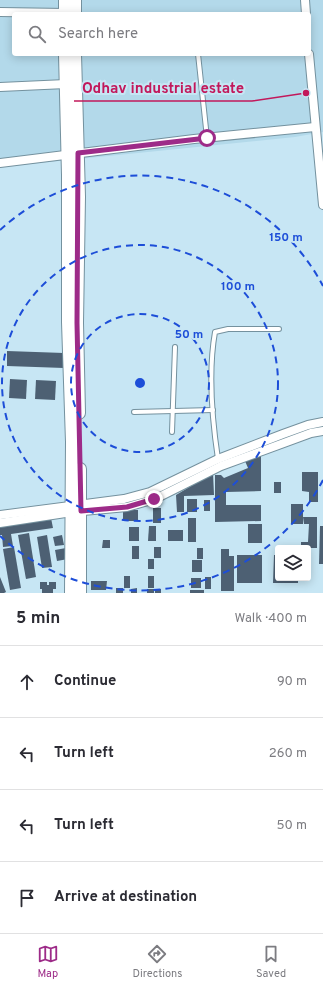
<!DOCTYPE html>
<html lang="en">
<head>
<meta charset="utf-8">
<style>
  body { margin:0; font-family:Overpass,sans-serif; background:#f2f2f3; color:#2b2b33 }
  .controls { position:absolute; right:12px; bottom:12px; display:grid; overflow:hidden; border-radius:4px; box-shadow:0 2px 10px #0003 }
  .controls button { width:36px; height:36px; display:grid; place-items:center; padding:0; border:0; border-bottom:1px solid #e1e1e2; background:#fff; color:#2b2b33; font:20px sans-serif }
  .stop { position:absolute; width:12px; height:12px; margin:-9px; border:3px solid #9d2b88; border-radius:50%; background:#fff }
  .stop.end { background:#9d2b88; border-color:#fff; box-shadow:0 1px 4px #0008 }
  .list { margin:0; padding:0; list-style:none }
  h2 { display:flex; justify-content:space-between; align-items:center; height:52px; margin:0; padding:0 16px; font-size:17px }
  h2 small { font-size:13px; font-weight:400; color:#7c7c81 }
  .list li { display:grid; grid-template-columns:26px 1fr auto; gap:12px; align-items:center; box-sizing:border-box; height:72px; padding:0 16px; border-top:1px solid #e1e1e2 }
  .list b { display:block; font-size:15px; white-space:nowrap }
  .list em { font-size:13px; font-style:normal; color:#7c7c81 }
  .icon { flex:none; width:22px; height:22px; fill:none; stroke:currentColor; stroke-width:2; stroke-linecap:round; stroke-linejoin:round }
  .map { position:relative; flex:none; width:323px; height:593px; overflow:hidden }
  .search { position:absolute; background:#fff; box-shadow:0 2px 10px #0003; left:12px; right:12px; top:12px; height:44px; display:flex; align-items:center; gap:10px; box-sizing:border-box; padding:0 14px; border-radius:4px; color:#7c7c81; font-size:15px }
  .sheet { height:340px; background:#fff }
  nav { display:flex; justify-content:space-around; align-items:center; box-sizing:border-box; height:56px; border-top:1px solid #e1e1e2; background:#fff; font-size:11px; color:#7c7c81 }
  nav a { display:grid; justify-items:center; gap:2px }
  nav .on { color:#9d2b88 }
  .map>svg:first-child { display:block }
  .built { fill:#b3d9ea; fill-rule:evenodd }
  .building { fill:#4d6073 }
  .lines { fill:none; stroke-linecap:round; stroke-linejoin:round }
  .lane-casing { stroke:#74919e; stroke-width:6 }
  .street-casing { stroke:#74919e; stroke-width:10 }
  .secondary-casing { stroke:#74919e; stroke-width:14 }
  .lane { stroke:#fff; stroke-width:4 }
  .street { stroke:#fff; stroke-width:8 }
  .secondary { stroke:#fff; stroke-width:12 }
  .route { stroke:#9d2b88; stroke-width:5 }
  .ring { fill:none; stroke:#1d4ed8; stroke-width:2; stroke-dasharray:7 5 }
  .centre { fill:#1d4ed8; stroke:#c7e6f4; stroke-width:2 }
  .ring-label { font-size:12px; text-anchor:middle; font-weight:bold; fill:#1d4ed8; stroke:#c7e6f4; stroke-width:4; stroke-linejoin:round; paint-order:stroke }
  .leader { fill:none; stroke:#c2185b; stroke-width:1.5 }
  .callout-dot { fill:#c2185b; stroke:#c7e6f4; stroke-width:1.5 }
  .callout-label { font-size:15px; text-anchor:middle; font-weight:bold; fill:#c2185b; stroke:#c7e6f4; stroke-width:4; stroke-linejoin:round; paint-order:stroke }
</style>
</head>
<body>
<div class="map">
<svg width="323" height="593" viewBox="0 0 323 593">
  <rect width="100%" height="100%" fill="#c7e6f4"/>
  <path class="built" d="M0,0H323V132L295,137L0,167ZM14,14H309V54H14Z"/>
  <g class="building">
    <path d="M7,351L64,353V368L7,366Z"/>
    <path d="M10,379L27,380L26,399L9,398Z"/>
    <path d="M36,380L56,381L55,400L35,399Z"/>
    <path d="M261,455V491L226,492V505H261V521L215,522V475H221L224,478L248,468L245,461Z"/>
    <path d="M302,472H318V502H309V492L302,491Z"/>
    <path d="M213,473L214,495L184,496V512H177L176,495Z"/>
    <rect x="274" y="482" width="7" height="11"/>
    <rect x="187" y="499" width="10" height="13"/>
    <rect x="204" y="500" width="6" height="11"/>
    <rect x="291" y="504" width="12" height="20"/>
    <rect x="153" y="508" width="8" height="15"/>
    <rect x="123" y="510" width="15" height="11"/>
    <path d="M303,517H317V548H301V542H308L309,524H304Z"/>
    <path d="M51,518L53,528L11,534L13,546L3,547L2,535H0V525Z"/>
    <rect x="188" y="518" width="8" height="24"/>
    <rect x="248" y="524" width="14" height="19"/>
    <path d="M149,526H156V541H148Z"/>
    <path d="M320,526H323V564H319Z"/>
    <rect x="129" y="527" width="10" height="14"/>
    <rect x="168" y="530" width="8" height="11"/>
    <rect x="176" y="530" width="7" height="11"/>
    <path d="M29,533L36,577L26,579L18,535Z"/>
    <path d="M47,535L52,567L42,568L37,537Z"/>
    <path d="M62,535L64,545L55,546L53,537Z"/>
    <path d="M103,540H110V548H102Z"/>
    <rect x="132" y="546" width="7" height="13"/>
    <path d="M14,547L21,588L10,590L3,549Z"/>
    <rect x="154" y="547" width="7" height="11"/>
    <path d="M66,548L68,559L57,561L55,550Z"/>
    <rect x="197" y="548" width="6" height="11"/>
    <path d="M221,549H229V556H234V591H221Z"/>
    <rect x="237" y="555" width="25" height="28"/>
    <path d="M274,555H278V578H298V583H273Z"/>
    <rect x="148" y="559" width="6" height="10"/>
    <rect x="192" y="560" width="10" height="12"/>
    <rect x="124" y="576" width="6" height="12"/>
    <rect x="148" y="576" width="6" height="12"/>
    <path d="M0,577L6,592L4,593H0Z"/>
    <rect x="205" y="577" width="6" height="12"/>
    <rect x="191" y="578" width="10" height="10"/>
    <path d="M91,581H107L106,590H91Z"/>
    <path d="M40,582H47V585H49V582H56V589H53V593H42V589H40Z"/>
    <rect x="116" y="588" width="7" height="5"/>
    <path d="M137,588V593H131V589Z"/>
    <rect x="147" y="589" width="7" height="4"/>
    <rect x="155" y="589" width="6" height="4"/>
    <rect x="190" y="590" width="14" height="3"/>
  </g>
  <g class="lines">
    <defs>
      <g id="lane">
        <path d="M198,54L207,138"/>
        <path d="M134,412L213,410"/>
        <path d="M172,432L175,347"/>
        <path d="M218,459C212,419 208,372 215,332L228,329H279"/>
      </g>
      <g id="street">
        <path d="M305,0L306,14"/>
        <path d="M0,12L65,13"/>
        <path d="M309,54L323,205"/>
        <path d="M0,87L66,84"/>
        <path d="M0,163L194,139L315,127"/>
        <path d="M0,515L124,499L150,492L218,459L283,434L308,425L323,422"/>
        <path d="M0,523L72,512L127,507L155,499L221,466L311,433L323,431"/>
      </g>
      <g id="secondary">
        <path d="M65,14V0"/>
        <path d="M75,14V0"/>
        <path d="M65,54L68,175V322L72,442L71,593"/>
        <path d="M75,54L79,197L77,323L79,413"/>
        <path d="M80,469V593"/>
      </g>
    </defs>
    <use href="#lane" class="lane-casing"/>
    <use href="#street" class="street-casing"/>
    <use href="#secondary" class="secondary-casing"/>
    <use href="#lane" class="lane"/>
    <use href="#street" class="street"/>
    <use href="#secondary" class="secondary"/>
  </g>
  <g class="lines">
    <path class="route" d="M154,499L127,507L81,511L77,323L78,153L207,138"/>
  </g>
  <g class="ring">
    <circle cx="140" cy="383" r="69"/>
    <circle cx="140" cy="383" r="138"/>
    <path d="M323 480A207 207 0 0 1 0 536M0 230A207 207 0 0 1 323 286"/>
  </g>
  <circle cx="140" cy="383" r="6" class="centre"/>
  <g class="ring-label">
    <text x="286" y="241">150 m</text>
    <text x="238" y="290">100 m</text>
    <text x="189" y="338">50 m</text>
  </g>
  <path class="leader" d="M306 93L252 101H74"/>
  <circle class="callout-dot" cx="306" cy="93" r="4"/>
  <g class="callout-label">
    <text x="163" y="93">Odhav industrial estate</text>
  </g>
</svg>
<div class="controls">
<button><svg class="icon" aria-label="layers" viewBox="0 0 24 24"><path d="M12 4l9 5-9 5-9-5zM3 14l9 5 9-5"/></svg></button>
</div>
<div class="stop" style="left:207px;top:138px"></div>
<div class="stop end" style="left:154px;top:499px"></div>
<div class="search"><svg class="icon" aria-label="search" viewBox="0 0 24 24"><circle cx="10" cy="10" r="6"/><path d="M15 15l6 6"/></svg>Search here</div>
</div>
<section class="sheet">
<h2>5 min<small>Walk · 400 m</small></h2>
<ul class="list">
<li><svg class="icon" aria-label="ahead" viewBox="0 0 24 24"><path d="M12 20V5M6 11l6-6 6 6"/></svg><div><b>Continue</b></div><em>90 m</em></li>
<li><svg class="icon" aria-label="left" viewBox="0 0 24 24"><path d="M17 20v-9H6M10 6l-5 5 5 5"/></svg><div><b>Turn left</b></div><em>260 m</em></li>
<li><svg class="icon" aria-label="left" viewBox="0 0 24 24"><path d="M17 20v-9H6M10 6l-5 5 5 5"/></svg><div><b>Turn left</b></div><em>50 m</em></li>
<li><svg class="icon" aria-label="arrive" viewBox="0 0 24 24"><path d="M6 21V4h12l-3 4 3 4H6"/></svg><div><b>Arrive at destination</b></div></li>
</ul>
</section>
<nav>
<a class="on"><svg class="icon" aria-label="map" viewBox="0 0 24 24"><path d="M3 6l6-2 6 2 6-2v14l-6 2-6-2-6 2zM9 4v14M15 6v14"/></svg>Map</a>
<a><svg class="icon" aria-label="directions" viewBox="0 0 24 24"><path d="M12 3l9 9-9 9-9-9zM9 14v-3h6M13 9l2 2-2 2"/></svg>Directions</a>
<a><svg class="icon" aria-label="saved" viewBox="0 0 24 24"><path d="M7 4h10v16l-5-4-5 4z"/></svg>Saved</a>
</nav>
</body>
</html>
